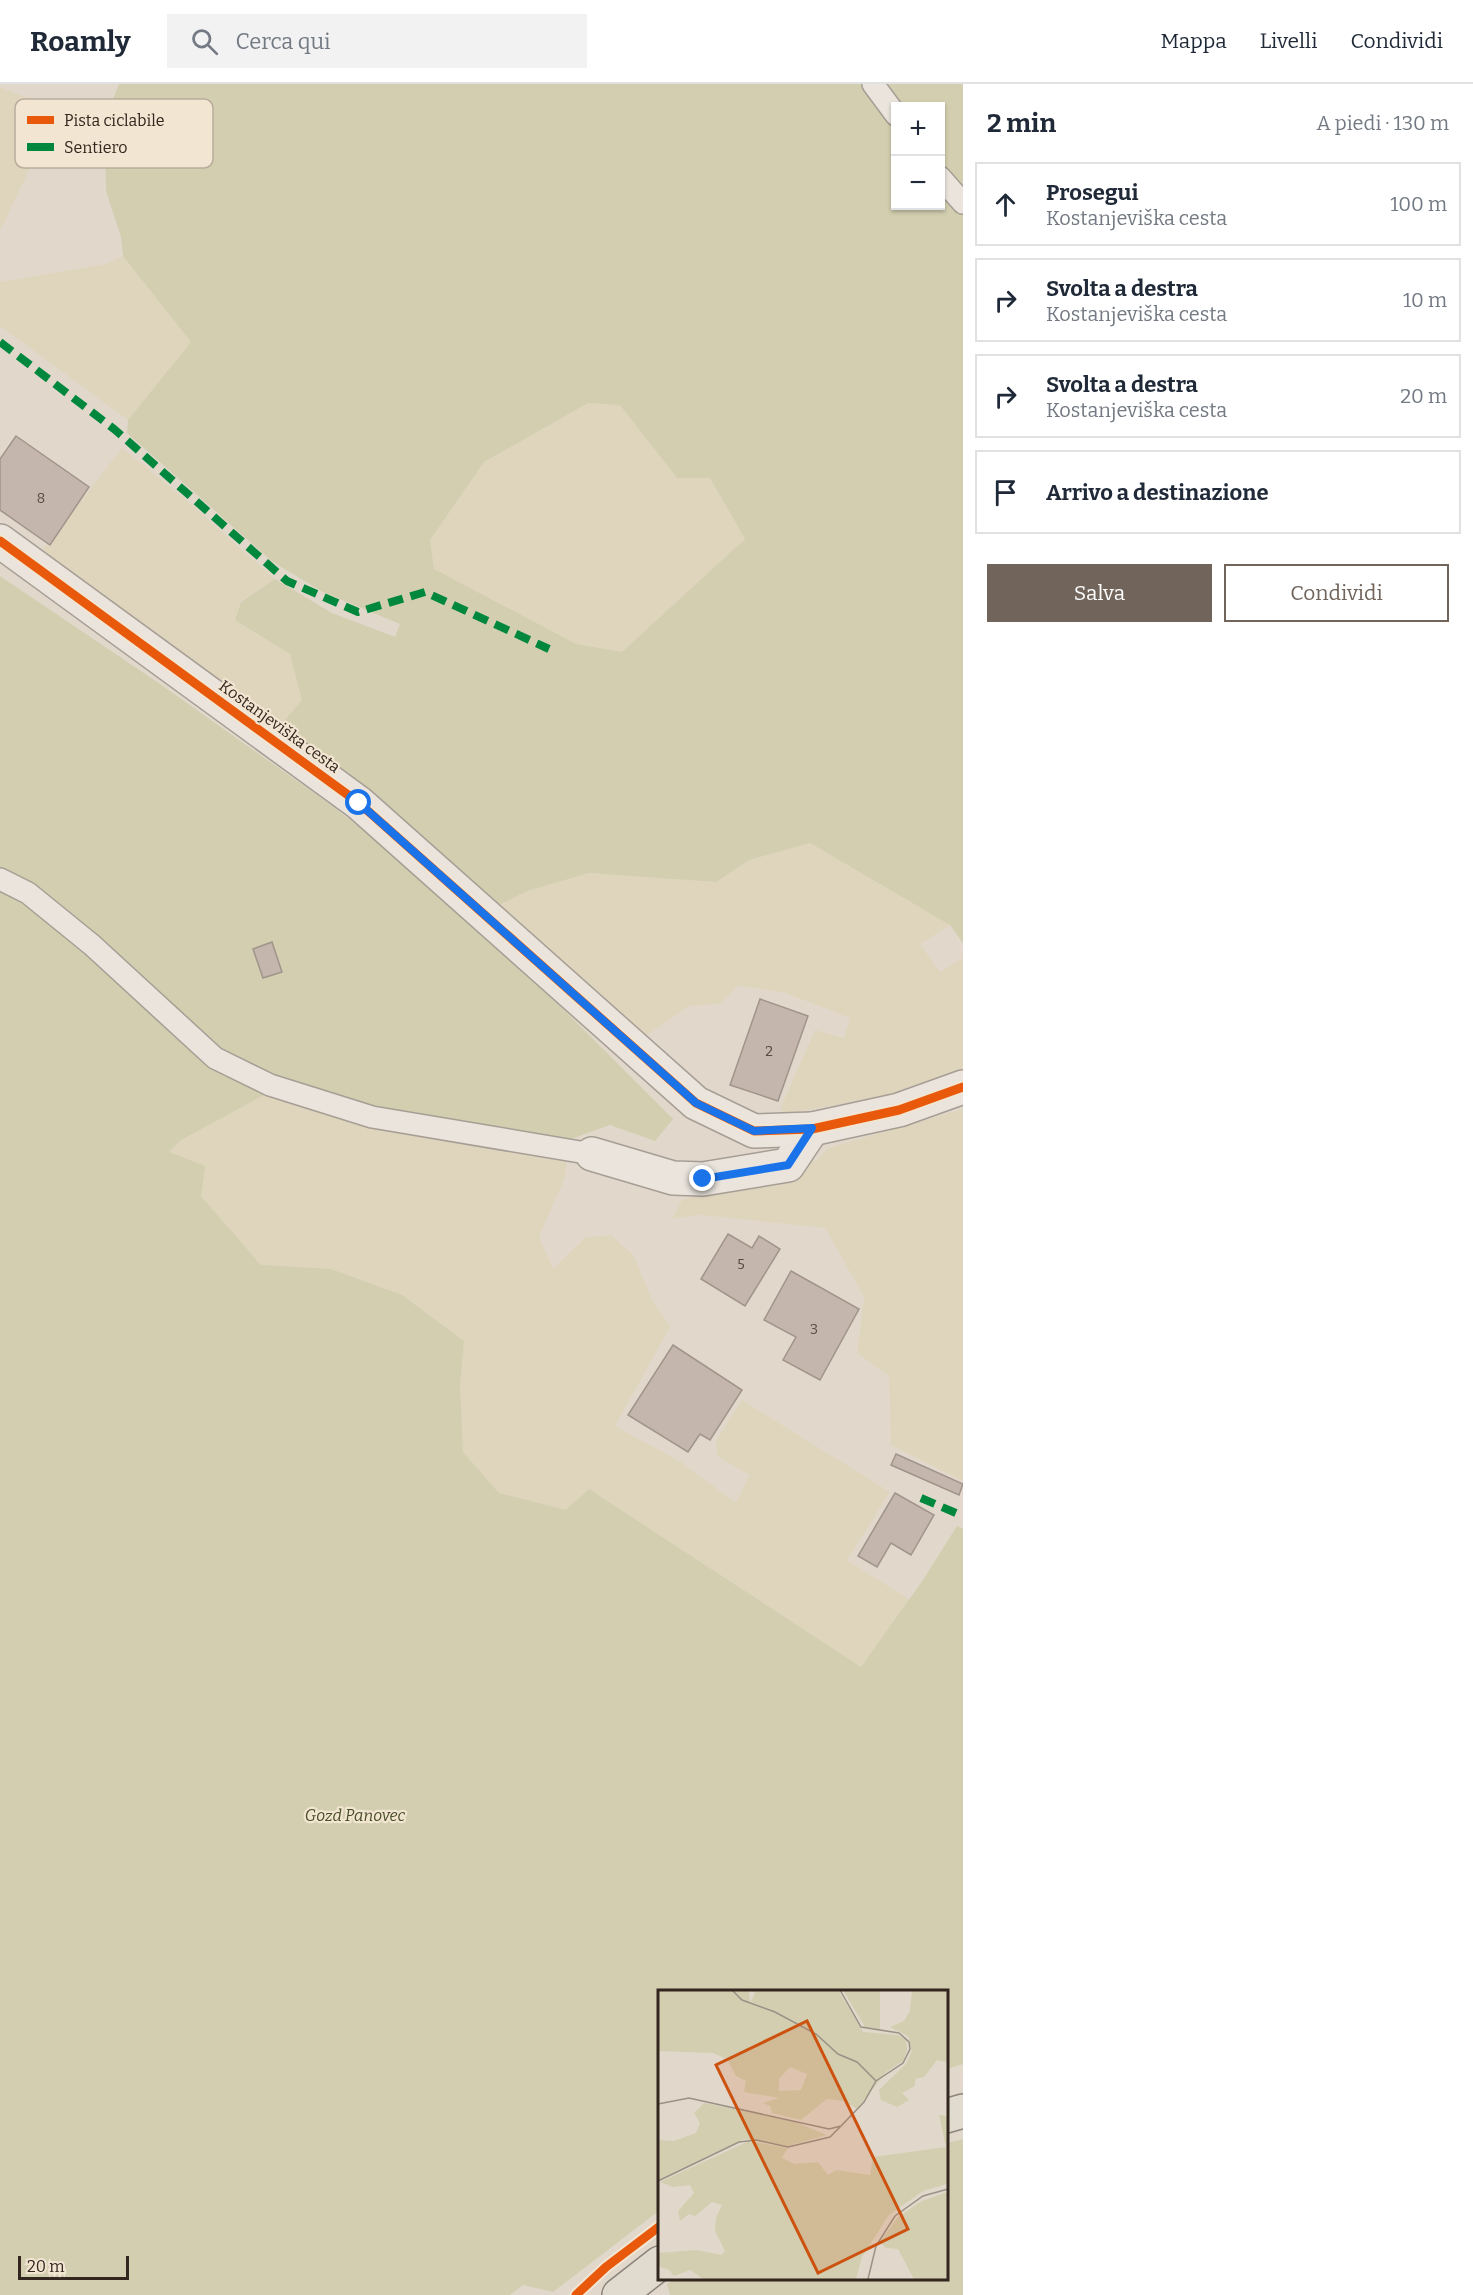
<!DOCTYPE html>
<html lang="it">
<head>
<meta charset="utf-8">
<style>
  body { margin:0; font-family:Bitter,serif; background:#f2f2f3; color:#1f2937 }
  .controls { position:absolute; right:18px; top:18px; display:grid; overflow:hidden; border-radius:0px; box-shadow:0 2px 4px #0004 }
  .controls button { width:54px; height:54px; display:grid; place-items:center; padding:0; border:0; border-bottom:2px solid #e0e1e3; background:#fff; color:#1f2937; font:30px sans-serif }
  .scale { position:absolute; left:18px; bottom:15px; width:111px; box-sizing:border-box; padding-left:6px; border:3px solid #33261e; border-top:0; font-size:16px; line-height:21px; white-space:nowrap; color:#33261e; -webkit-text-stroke:4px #f2e5d2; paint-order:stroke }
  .stop { position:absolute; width:18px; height:18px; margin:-14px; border:4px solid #1a73e8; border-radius:50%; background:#fff }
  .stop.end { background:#1a73e8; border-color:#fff; box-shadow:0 2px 6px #0008 }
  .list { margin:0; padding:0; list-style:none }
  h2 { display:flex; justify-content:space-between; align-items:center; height:78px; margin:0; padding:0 24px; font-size:26px }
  h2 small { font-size:20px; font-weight:400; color:#747a83 }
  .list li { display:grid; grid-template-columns:39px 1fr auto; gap:18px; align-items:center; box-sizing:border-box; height:84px; margin:0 12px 12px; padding:0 12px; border:2px solid #e0e1e3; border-radius:0px }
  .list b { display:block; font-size:22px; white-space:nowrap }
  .list p { margin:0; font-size:20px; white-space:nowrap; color:#747a83 }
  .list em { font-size:20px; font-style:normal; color:#747a83 }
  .actions { display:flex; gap:12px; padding:18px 24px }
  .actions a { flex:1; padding:14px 0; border:2px solid #70645b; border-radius:0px; text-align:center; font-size:21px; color:#70645b }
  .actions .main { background:#70645b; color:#fff }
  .icon { flex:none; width:33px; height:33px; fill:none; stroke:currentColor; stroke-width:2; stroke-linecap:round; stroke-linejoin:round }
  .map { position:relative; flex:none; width:963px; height:2211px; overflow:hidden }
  header { display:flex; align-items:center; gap:36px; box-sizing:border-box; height:84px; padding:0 30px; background:#fff; border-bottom:2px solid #e0e1e3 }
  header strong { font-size:28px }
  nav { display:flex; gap:33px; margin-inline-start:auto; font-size:21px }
  .search { width:420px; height:54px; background:#f2f2f3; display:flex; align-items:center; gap:15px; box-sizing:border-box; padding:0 21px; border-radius:0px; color:#747a83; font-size:22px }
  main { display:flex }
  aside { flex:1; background:#fff }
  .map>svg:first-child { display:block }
  .farmland { fill:#dfd5bd }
  .green { fill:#d2ceaf; fill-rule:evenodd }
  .building { fill:#c4b6ad; stroke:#a1948b; stroke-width:1.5 }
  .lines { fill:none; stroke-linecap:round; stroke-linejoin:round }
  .service-casing { stroke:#a69e95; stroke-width:24 }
  .minor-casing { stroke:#a69e95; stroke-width:36 }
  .tertiary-casing { stroke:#a69e95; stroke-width:36 }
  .primary-casing { stroke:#8c837b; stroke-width:36 }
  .service { stroke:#eae4dd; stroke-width:21 }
  .minor { stroke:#eae4dd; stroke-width:33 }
  .tertiary { stroke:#eae4dd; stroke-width:33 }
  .primary { stroke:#e1dacf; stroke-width:33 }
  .quiet { stroke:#00873e; stroke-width:8; stroke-dasharray:15 8; stroke-linecap:butt }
  .cycleway-casing { stroke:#f2e5d2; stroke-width:13 }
  .cycleway { stroke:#e8590c; stroke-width:9 }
  .route { stroke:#1a73e8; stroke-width:8 }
  .labels { text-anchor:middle; stroke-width:4.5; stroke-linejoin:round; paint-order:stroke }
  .number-label { font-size:14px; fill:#574a42 }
  .street-label { font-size:16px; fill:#33261e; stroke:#f2e5d2 }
  .park-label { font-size:16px; font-style:italic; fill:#484e27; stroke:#f2e5d2 }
  .inset-road { fill:none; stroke:#9b9186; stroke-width:1.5 }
  .view { fill:#cd510f; fill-opacity:0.15; stroke:#cd510f; stroke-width:3 }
  .inset-edge { fill:none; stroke:#33261e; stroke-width:3 }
  .key { fill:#f2e5d2; stroke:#b9ac9c; stroke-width:1.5 }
  .key-label { font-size:16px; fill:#33261e }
</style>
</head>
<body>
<header>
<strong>Roamly</strong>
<div class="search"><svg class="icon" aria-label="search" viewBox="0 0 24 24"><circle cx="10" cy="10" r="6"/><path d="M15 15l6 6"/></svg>Cerca qui</div>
<nav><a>Mappa</a><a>Livelli</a><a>Condividi</a></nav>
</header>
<main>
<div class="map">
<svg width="963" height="2211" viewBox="0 0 963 2211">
  <rect width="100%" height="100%" fill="#e1d8cb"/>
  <g class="farmland">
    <path d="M0,3L69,30L52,77L35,73L0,147Z"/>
    <path d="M123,172L191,258L128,336L0,242V198L105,180Z"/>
    <path d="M588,319L620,321L677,394H710L745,455L622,568L575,560L434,486L430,456L484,378Z"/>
    <path d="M122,364L184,414L275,495L241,517L235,536L290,570L302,616L280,642L41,468Z"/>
    <path d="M810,759L950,841L920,860L940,888L963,874V987L896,1010L786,1030L780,1025L815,946L844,954L850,934L783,908L738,902L719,920L689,922L646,952L499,821L527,807L589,789L716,798L749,776Z"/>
    <path d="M266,1010L375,1045L567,1078L564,1096L539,1153L553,1185L586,1153L611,1151L634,1172L651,1214L670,1243L615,1342L681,1378L736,1419L749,1391L717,1372L716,1357L742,1316L890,1408L847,1476L910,1516L861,1583L589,1405L566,1426L499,1409L463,1368L460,1301L464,1257L402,1211L331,1185L261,1181L201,1112L169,1068L181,1056Z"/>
    <path d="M963,1025V1397L891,1361L889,1292L857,1269L864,1213L825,1144L701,1131L672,1135L682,1116L817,1076L828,1064Z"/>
  </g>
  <g class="green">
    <path d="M119,0H963V859L950,841L810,759L749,776L716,798L589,789L527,807L499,821L382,716L280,642L302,616L290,570L235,536L241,518L275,495L332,529L395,553L400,540L323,508L273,478L127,349L128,336L191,258L123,172L121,153L106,107L105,35ZM896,22H940V122H896ZM588,319L620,321L677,394H710L745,455L622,568L576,560L434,485L430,456L484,378Z"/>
    <path d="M0,492L160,600L331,721L424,794L492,861L559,921L673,1035L655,1057L610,1041L571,1055L497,1045L384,1024L273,993L216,962L0,785Z"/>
    <path d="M0,807L26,822L84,865L169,946L221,988L266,1010L181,1056L169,1068L205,1082L201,1112L261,1181L331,1185L402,1211L464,1257L460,1301L463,1368L499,1409L566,1426L589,1405L861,1583L923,1496L957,1442L963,1445V1980L947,1985L946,1908H660V2126L553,2208L523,2201L510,2211H0Z"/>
    <path d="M963,2055V2211H670L667,2200L675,2195L946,2194L947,2059Z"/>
  </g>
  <g class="building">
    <path d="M16,352L89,403L50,461L0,426V375Z"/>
    <path d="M272,858L282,888L263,894L253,865Z"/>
    <path d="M760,915L808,932L778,1017L730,1001Z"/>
    <path d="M728,1150L752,1164L759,1152L780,1165L745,1222L701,1195Z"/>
    <path d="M791,1187L859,1225L820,1296L783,1276L796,1253L764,1236Z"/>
    <path d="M673,1261L742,1306L710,1356L700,1350L688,1368L628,1331Z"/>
    <path d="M896,1370L963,1400L959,1411L891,1381Z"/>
    <path d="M895,1409L934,1431L911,1471L891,1459L877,1483L858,1472Z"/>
  </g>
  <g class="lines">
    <defs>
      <g id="service">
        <path d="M873,0L896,31"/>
        <path d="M940,93L963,119"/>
        <path d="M0,795L28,809L92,861L215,974L270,1001L372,1033L592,1070"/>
      </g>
      <path id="minor" d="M592,1070L673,1094L703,1095L788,1081L812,1045"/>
      <path id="tertiary" d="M0,457L359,719L696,1019L754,1047L812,1045L899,1026L963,1003"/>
      <g id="primary">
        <path d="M946,2032L963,2027"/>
        <path d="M619,2211L660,2179"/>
      </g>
    </defs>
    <use href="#service" class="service-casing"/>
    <use href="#minor" class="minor-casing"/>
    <use href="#tertiary" class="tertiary-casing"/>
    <use href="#primary" class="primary-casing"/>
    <use href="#service" class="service"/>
    <use href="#minor" class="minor"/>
    <use href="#tertiary" class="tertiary"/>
    <use href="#primary" class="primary"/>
    <g class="quiet">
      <path d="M0,258L114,345L287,497L358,528L425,508L549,565"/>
      <path d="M921,1414L963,1432"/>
    </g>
    <defs>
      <g id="cycleway">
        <path d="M0,457L359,719L696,1019L754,1047L812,1045L899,1026L963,1003"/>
        <path d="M576,2211L606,2183L660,2142"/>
      </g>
    </defs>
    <use href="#cycleway" class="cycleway-casing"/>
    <use href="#cycleway" class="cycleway"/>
  </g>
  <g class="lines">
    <path class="route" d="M359,719L696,1019L754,1047L812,1044L788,1081L703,1095"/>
  </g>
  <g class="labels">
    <g class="number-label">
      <text x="41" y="419">8</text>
      <text x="769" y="972">2</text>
      <text x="741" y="1185">5</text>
      <text x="814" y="1250">3</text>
    </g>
    <g class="street-label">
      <text transform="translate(280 642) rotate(36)" y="6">Kostanjeviška cesta</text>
    </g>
    <g class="park-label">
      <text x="355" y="1737">Gozd Panovec</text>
    </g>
  </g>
  <g transform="translate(658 1906)">
    <rect width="290" height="290" fill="#e1d8cb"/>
    <path d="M0,0H91L92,13L97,3L93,0H180L205,42L240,45L248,50L249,60L245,71L228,82L199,119L186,111L169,109L143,130L114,123L112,116L105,113L121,108L86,102L88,91L78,86L69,69L55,63L0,61ZM132,77L149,84L143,100L121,101V89ZM185,0H222V41L207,37ZM254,0H289V72L279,70L266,87L257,89V96L244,103L251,110L239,117L223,110L221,100L248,74L254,61L250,46L232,37L246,31L252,21ZM46,113L135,131L169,145L130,156L86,149L0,190V150L16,151L38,143L42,133L36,123ZM281,125L289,126V194L265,201L231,225L204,267L198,289H45L32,280L16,286L11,280L0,276V263L39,260L63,265L67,261L57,241L58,228L64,215L54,212L37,226L31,224L22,231L20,221L36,203L32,195L15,197L2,192L91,151L130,158L124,168L137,174L160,172L170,185L178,180L212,185L215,167L288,157ZM289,202V289H256L240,259L228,258L222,252L240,227L264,211Z" fill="#d2ceaf" fill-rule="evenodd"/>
    <path class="inset-road" d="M74,0L84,10L117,22L158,44L180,64L199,72L218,91M0,114L31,108L171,139L183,136L206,112L218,91L245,73L252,59L251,52L241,43L203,37L182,0M0,191L81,152L98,150L130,157L172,147L183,136M210,289L218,256L237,226L265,206L290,199"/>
    <path class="view" d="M149,31L250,239L160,283L58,75Z"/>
    <rect width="290" height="290" class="inset-edge"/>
  </g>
  <rect x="15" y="15" width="198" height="69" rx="9" class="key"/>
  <rect x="27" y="32" width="27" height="8" fill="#e8590c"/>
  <rect x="27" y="59" width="27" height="8" fill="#00873e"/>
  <g class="key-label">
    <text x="64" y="42">Pista ciclabile</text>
    <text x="64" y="69">Sentiero</text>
  </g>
</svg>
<div class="controls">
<button>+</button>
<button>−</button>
</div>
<div class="scale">20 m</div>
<div class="stop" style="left:359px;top:719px"></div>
<div class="stop end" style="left:703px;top:1095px"></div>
</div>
<aside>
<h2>2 min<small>A piedi · 130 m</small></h2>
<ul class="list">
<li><svg class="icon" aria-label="ahead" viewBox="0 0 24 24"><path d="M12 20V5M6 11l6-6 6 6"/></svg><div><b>Prosegui</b><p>Kostanjeviška cesta</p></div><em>100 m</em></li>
<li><svg class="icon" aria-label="right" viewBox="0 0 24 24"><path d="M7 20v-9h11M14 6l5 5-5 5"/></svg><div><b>Svolta a destra</b><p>Kostanjeviška cesta</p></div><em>10 m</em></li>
<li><svg class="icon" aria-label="right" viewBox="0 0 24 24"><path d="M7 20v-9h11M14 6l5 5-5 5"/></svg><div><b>Svolta a destra</b><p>Kostanjeviška cesta</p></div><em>20 m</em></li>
<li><svg class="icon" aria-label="arrive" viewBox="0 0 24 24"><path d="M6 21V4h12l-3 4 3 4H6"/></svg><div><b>Arrivo a destinazione</b></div></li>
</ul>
<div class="actions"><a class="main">Salva</a><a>Condividi</a></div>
</aside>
</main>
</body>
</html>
